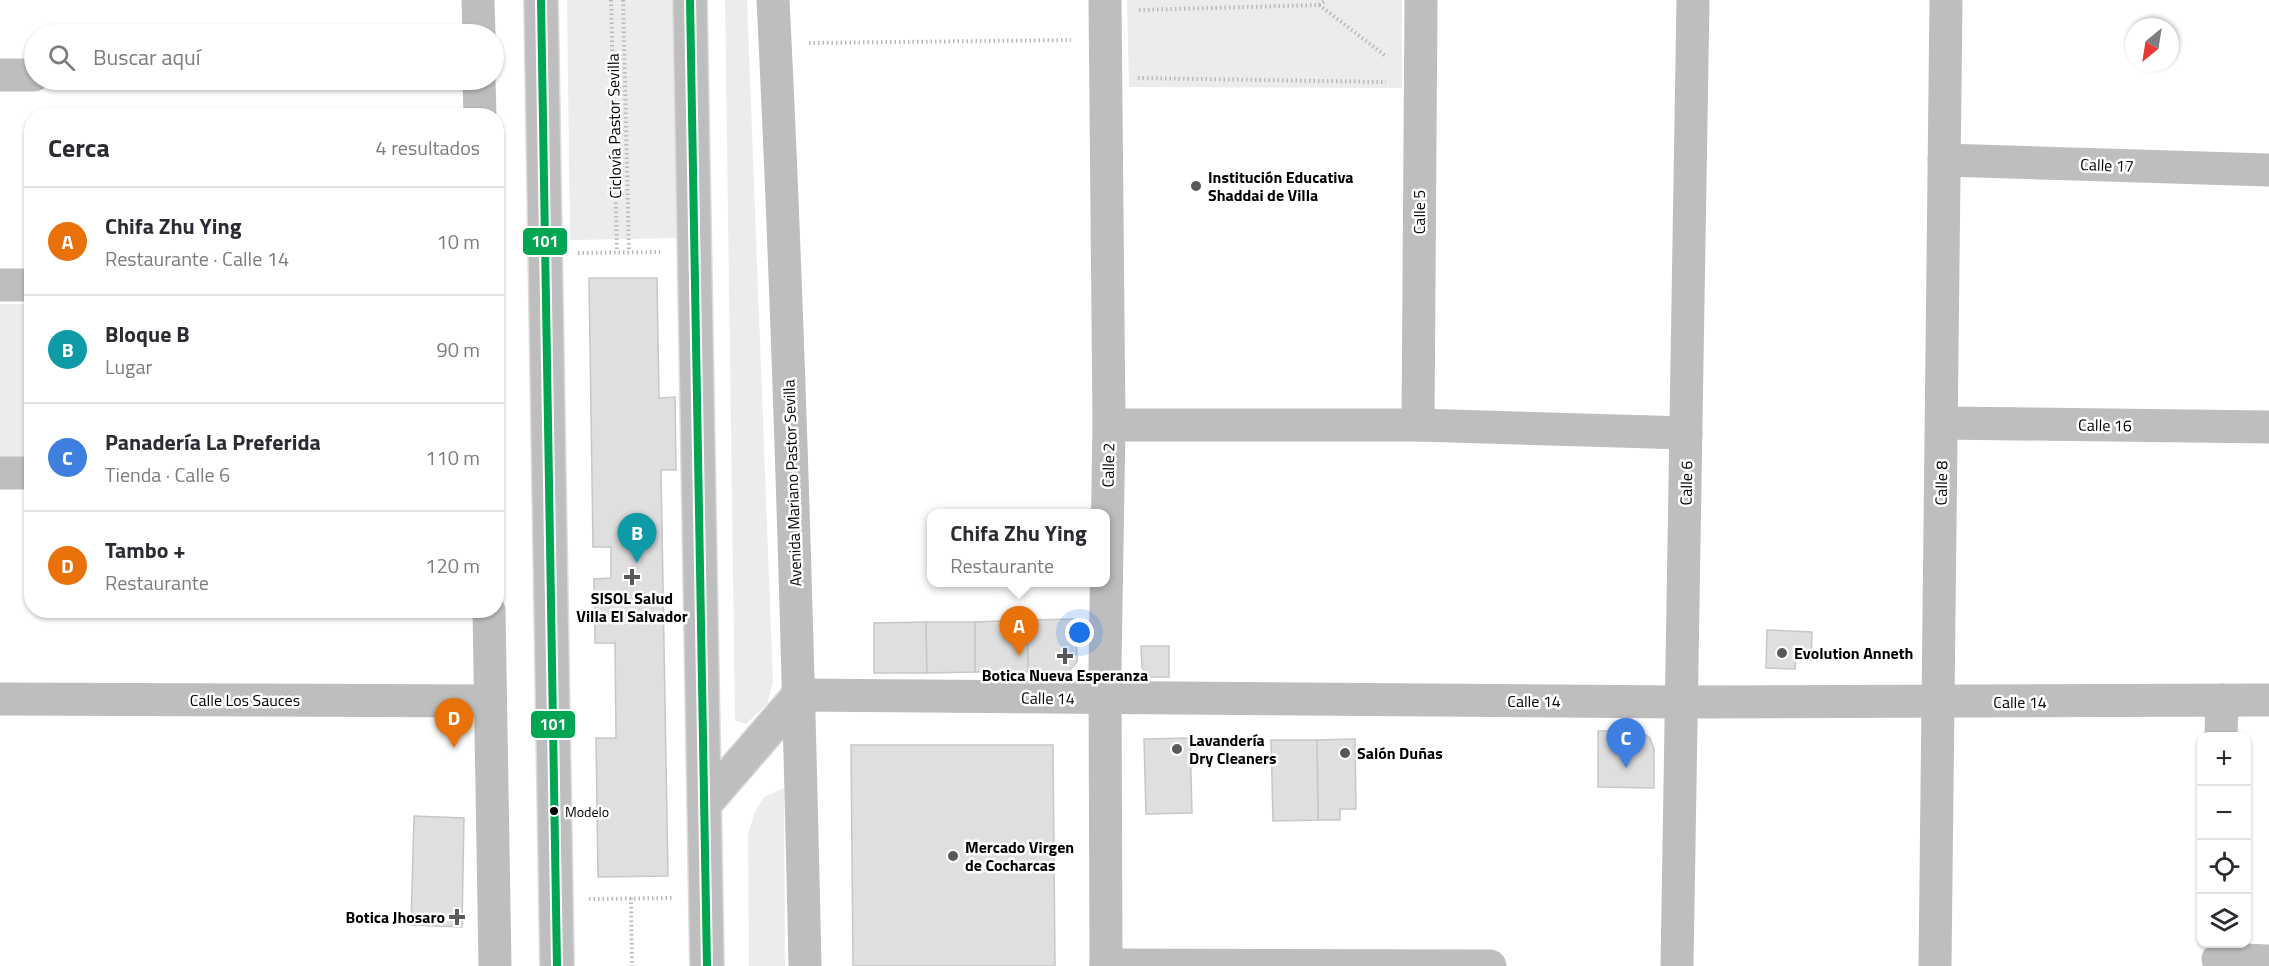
<!DOCTYPE html>
<html lang="es">
<head>
<meta charset="utf-8">
<style>
  body { margin:0; font-family:"Titillium Web",sans-serif; background:#f7f7f7; color:#2b2b33 }
  .controls { position:absolute; right:18px; bottom:18px; display:grid; overflow:hidden; border-radius:12px; box-shadow:0 2px 4px #0004 }
  .controls button { width:54px; height:54px; display:grid; place-items:center; padding:0; border:0; border-bottom:2px solid #e1e1e2; background:#fff; color:#2b2b33; font:30px sans-serif }
  .compass { position:absolute; left:2125px; top:18px; width:54px; height:54px; border-radius:50%; background:#fff; box-shadow:0 2px 4px #0004; rotate:210deg }
  .you { position:absolute; left:1080px; top:633px; width:21px; height:21px; margin:-15px; border:4px solid #fff; border-radius:50%; background:#1a73e8; box-shadow:0 0 0 9px #1a73e833 }
  .badge { display:grid; place-items:center; width:39px; height:39px; border-radius:50%; background:#595959; color:#fff; font-size:20px; font-weight:700 }
  .pin { position:absolute; translate:-50% -50px; filter:drop-shadow(0 2px 3px #0008) }
  .pin::after { content:''; position:absolute; top:32px; width:21px; height:18px; background:inherit; clip-path:polygon(0 0,100% 0,50% 100%) }
  .popup { position:absolute; left:927px; top:509px; width:183px; height:78px; box-sizing:border-box; display:grid; place-content:center; border-radius:12px; background:#fff; filter:drop-shadow(0 2px 4px #0005); font-size:20px; white-space:nowrap; color:#7c7c81 }
  .popup b { font-size:22px; color:#2b2b33 }
  .popup::after { content:''; position:absolute; left:50%; top:100%; margin-left:-12px; border:12px solid transparent; border-top-color:#fff }
  .list { margin:0; padding:0; list-style:none }
  h2 { display:flex; justify-content:space-between; align-items:center; height:78px; margin:0; padding:0 24px; font-size:26px }
  h2 small { font-size:20px; font-weight:400; color:#7c7c81 }
  .list li { display:grid; grid-template-columns:39px 1fr auto; gap:18px; align-items:center; box-sizing:border-box; height:108px; padding:0 24px; border-top:2px solid #e1e1e2 }
  .list b { display:block; font-size:22px; white-space:nowrap }
  .list p { margin:0; font-size:20px; white-space:nowrap; color:#7c7c81 }
  .list em { font-size:20px; font-style:normal; color:#7c7c81 }
  .icon { flex:none; width:33px; height:33px; fill:none; stroke:currentColor; stroke-width:2; stroke-linecap:round; stroke-linejoin:round }
  .map { position:relative; flex:none; width:2269px; height:966px; overflow:hidden }
  .search { position:absolute; background:#fff; box-shadow:0 2px 4px #0004; left:24px; top:24px; width:480px; height:66px; display:flex; align-items:center; gap:15px; box-sizing:border-box; padding:0 21px; border-radius:33px; color:#7c7c81; font-size:22px }
  .panel { position:absolute; background:#fff; box-shadow:0 2px 4px #0004; left:24px; top:108px; width:480px; height:510px; border-radius:24px }
  .map>svg:first-child { display:block }
  .green { fill:#ececec }
  .building { fill:#dfdfdf; stroke:#c7c7c7; stroke-width:1.5 }
  .lines { fill:none; stroke-linecap:round; stroke-linejoin:round }
  .major-casing { stroke:#dbdbdb; stroke-width:36 }
  .path { stroke:#b9b9b9; stroke-width:4; stroke-dasharray:1.5 3; stroke-linecap:butt }
  .minor { stroke:#bebebe; stroke-width:33 }
  .major { stroke:#bebebe; stroke-width:33 }
  .bus-1-casing { stroke:#fff; stroke-width:12 }
  .bus-1 { stroke:#00a651; stroke-width:8 }
  .poi-dot { fill:#595959; stroke:#fff; stroke-width:2 }
  .bus-dot { fill:#000; stroke:#fff; stroke-width:2 }
  .labels { text-anchor:middle; stroke-width:5; stroke-linejoin:round; paint-order:stroke }
  .bus-label { font-size:14px; fill:#000; stroke:#fff; text-anchor:start }
  .street-label { font-size:16px; fill:#000; stroke:#fff }
  .poi-label { font-size:16px; font-weight:bold; fill:#000; stroke:#fff; text-anchor:start }
  .line-badge { stroke:#fff; stroke-width:2 }
  .badge-label { font-size:16px; text-anchor:middle; font-weight:bold; fill:#fff }
</style>
</head>
<body>
<div class="map">
<svg width="2269" height="966" viewBox="0 0 2269 966">
  <rect width="100%" height="100%" fill="#fff"/>
  <g class="green">
    <path d="M567,0H680L682,238L570,240Z"/>
    <path d="M725,0H747L773,683L767,704L746,724L735,720Z"/>
    <path d="M1127,0H1402V88L1129,87Z"/>
    <path d="M0,304H31V459L0,458Z"/>
    <path d="M784,788L785,966H749L748,834L755,812L764,797Z"/>
  </g>
  <g class="building">
    <path d="M390,113L447,114V116H390Z"/>
    <path d="M589,278H657L659,398L675,397L676,470H661L668,876L598,877L596,738H616L615,643H595L594,579L611,578V547H593Z"/>
    <path d="M1076,619L1077,662L1068,672H1028L1027,620Z"/>
    <path d="M1027,620L1028,672H975V622Z"/>
    <path d="M926,622L927,673H874V623Z"/>
    <path d="M926,622H975V672L927,673Z"/>
    <path d="M1767,630L1812,632L1811,660L1796,659L1795,669L1766,668Z"/>
    <path d="M1141,646H1169V677H1151L1142,668Z"/>
    <path d="M1598,731H1640L1650,738L1654,749V788L1598,787Z"/>
    <path d="M1190,738L1192,813L1146,814L1144,739Z"/>
    <path d="M1355,739L1356,809H1340V820H1318L1317,740Z"/>
    <path d="M1271,740H1317L1318,820L1273,821Z"/>
    <path d="M851,745H1053L1055,966H853Z"/>
    <path d="M414,816L464,818L462,927L411,925Z"/>
  </g>
  <g class="lines">
    <defs>
      <g id="major">
        <path d="M541,0L557,966"/>
        <path d="M690,0L707,966"/>
        <path d="M704,805L799,695"/>
      </g>
    </defs>
    <use href="#major" class="major-casing"/>
    <g class="path">
      <path d="M611,0L617,252"/>
      <path d="M623,0L629,252"/>
      <path d="M1319,5L1326,0"/>
      <path d="M1139,10L1319,5L1387,57"/>
      <path d="M809,43L1071,40"/>
      <path d="M1138,78L1386,82"/>
      <path d="M578,253L660,252"/>
      <path d="M631,898L632,966"/>
      <path d="M589,899L674,898"/>
    </g>
    <g class="minor">
      <path d="M478,0L479,34"/>
      <path d="M773,0C789,322 798,644 805,966"/>
      <path d="M1105,0L1109,425L1105,667L1106,966"/>
      <path d="M0,75H34"/>
      <path d="M479,80L480,116"/>
      <path d="M1944,160L2269,170"/>
      <path d="M0,285H32"/>
      <path d="M1942,423L2269,427"/>
      <path d="M1109,425H1418L1686,433"/>
      <path d="M1418,425L1421,0"/>
      <path d="M0,473H32"/>
      <path d="M489,610L495,966"/>
      <path d="M799,695L1682,702L2269,700"/>
      <path d="M0,699L490,701"/>
      <path d="M2221,736L2222,700"/>
      <path d="M2218,959L2269,961"/>
      <path d="M1106,965L1490,966"/>
      <path d="M1677,966L1693,0"/>
      <path d="M1935,966L1946,0"/>
    </g>
    <use href="#major" class="major"/>
    <defs>
      <g id="bus-1">
        <path d="M541,0L557,966"/>
        <path d="M690,0L707,966"/>
      </g>
    </defs>
    <use href="#bus-1" class="bus-1-casing"/>
    <use href="#bus-1" class="bus-1"/>
  </g>
  <g class="poi-dot">
    <circle cx="1196" cy="186" r="6"/>
    <path d="M629 568h6v6h6v6h-6v6h-6v-6h-6v-6h6z"/>
    <circle cx="1782" cy="653" r="6"/>
    <path d="M1062 647h6v6h6v6h-6v6h-6v-6h-6v-6h6z"/>
    <circle cx="1177" cy="749" r="6"/>
    <circle cx="1345" cy="753" r="6"/>
    <circle cx="953" cy="856" r="6"/>
    <path d="M454 908h6v6h6v6h-6v6h-6v-6h-6v-6h6z"/>
  </g>
  <circle class="bus-dot" cx="554" cy="811" r="5"/>
  <g class="labels">
    <g class="bus-label">
      <text x="565" y="817">Modelo</text>
    </g>
    <g class="street-label">
      <text transform="translate(614 126) rotate(-91)" y="6">Ciclovía Pastor Sevilla</text>
      <text transform="translate(2107 165) rotate(2)" y="6">Calle 17</text>
      <text transform="translate(1419 212) rotate(-90)" y="6">Calle 5</text>
      <text transform="translate(2105 425) rotate(1)" y="6">Calle 16</text>
      <text transform="translate(1108 465) rotate(-89)" y="6">Calle 2</text>
      <text transform="translate(792 483) rotate(-92)" y="6">Avenida Mariano Pastor Sevilla</text>
      <text transform="translate(1686 483) rotate(-89)" y="6">Calle 6</text>
      <text transform="translate(1941 483) rotate(-89)" y="6">Calle 8</text>
      <text transform="translate(1048 698) rotate(1)" y="6">Calle 14</text>
      <text x="245" y="706">Calle Los Sauces</text>
      <text x="1534" y="707">Calle 14</text>
      <text x="2020" y="708">Calle 14</text>
    </g>
    <g class="poi-label">
      <text x="1208" y="183">Institución Educativa<tspan x="1208" dy="18">Shaddai de Villa</tspan></text>
      <text x="632" y="604" text-anchor="middle">SISOL Salud<tspan x="632" dy="18">Villa El Salvador</tspan></text>
      <text x="1794" y="659">Evolution Anneth</text>
      <text x="1065" y="681" text-anchor="middle">Botica Nueva Esperanza</text>
      <text x="1189" y="746">Lavandería<tspan x="1189" dy="18">Dry Cleaners</tspan></text>
      <text x="1357" y="759">Salón Duñas</text>
      <text x="965" y="853">Mercado Virgen<tspan x="965" dy="18">de Cocharcas</tspan></text>
      <text x="445" y="923" text-anchor="end">Botica Jhosaro</text>
    </g>
  </g>
  <g class="line-badge">
    <rect x="522" y="227" width="46" height="29" rx="6" fill="#00a651"/>
    <rect x="530" y="710" width="46" height="29" rx="6" fill="#00a651"/>
  </g>
  <g class="badge-label">
    <text x="545" y="247">101</text>
    <text x="553" y="730">101</text>
  </g>
</svg>
<div class="controls">
<button>+</button>
<button>−</button>
<button><svg class="icon" aria-label="locate" viewBox="0 0 24 24"><circle cx="12" cy="12" r="6"/><path d="M12 2v4M12 18v4M2 12h4M18 12h4"/></svg></button>
<button><svg class="icon" aria-label="layers" viewBox="0 0 24 24"><path d="M12 4l9 5-9 5-9-5zM3 14l9 5 9-5"/></svg></button>
</div>
<svg class="compass" viewBox="-18 -18 36 36"><path d="M0-13l5 13h-10z" fill="#e53935"/><path d="M0 13l5-13h-10z" fill="#7c7c81"/></svg>
<div class="you"></div>
<div class="pin badge" style="left:1019px;top:656px;background:#e8710a">A</div>
<div class="popup"><b>Chifa Zhu Ying</b>Restaurante</div>
<div class="pin badge" style="left:637px;top:563px;background:#0f9aa8">B</div>
<div class="pin badge" style="left:1626px;top:768px;background:#3f7fe0">C</div>
<div class="pin badge" style="left:454px;top:748px;background:#e8710a">D</div>
<div class="search"><svg class="icon" aria-label="search" viewBox="0 0 24 24"><circle cx="10" cy="10" r="6"/><path d="M15 15l6 6"/></svg>Buscar aquí</div>
<section class="panel">
<h2>Cerca<small>4 resultados</small></h2>
<ul class="list">
<li><span class="badge" style="background:#e8710a">A</span><div><b>Chifa Zhu Ying</b><p>Restaurante · Calle 14</p></div><em>10 m</em></li>
<li><span class="badge" style="background:#0f9aa8">B</span><div><b>Bloque B</b><p>Lugar</p></div><em>90 m</em></li>
<li><span class="badge" style="background:#3f7fe0">C</span><div><b>Panadería La Preferida</b><p>Tienda · Calle 6</p></div><em>110 m</em></li>
<li><span class="badge" style="background:#e8710a">D</span><div><b>Tambo +</b><p>Restaurante</p></div><em>120 m</em></li>
</ul>
</section>
</div>
</body>
</html>
